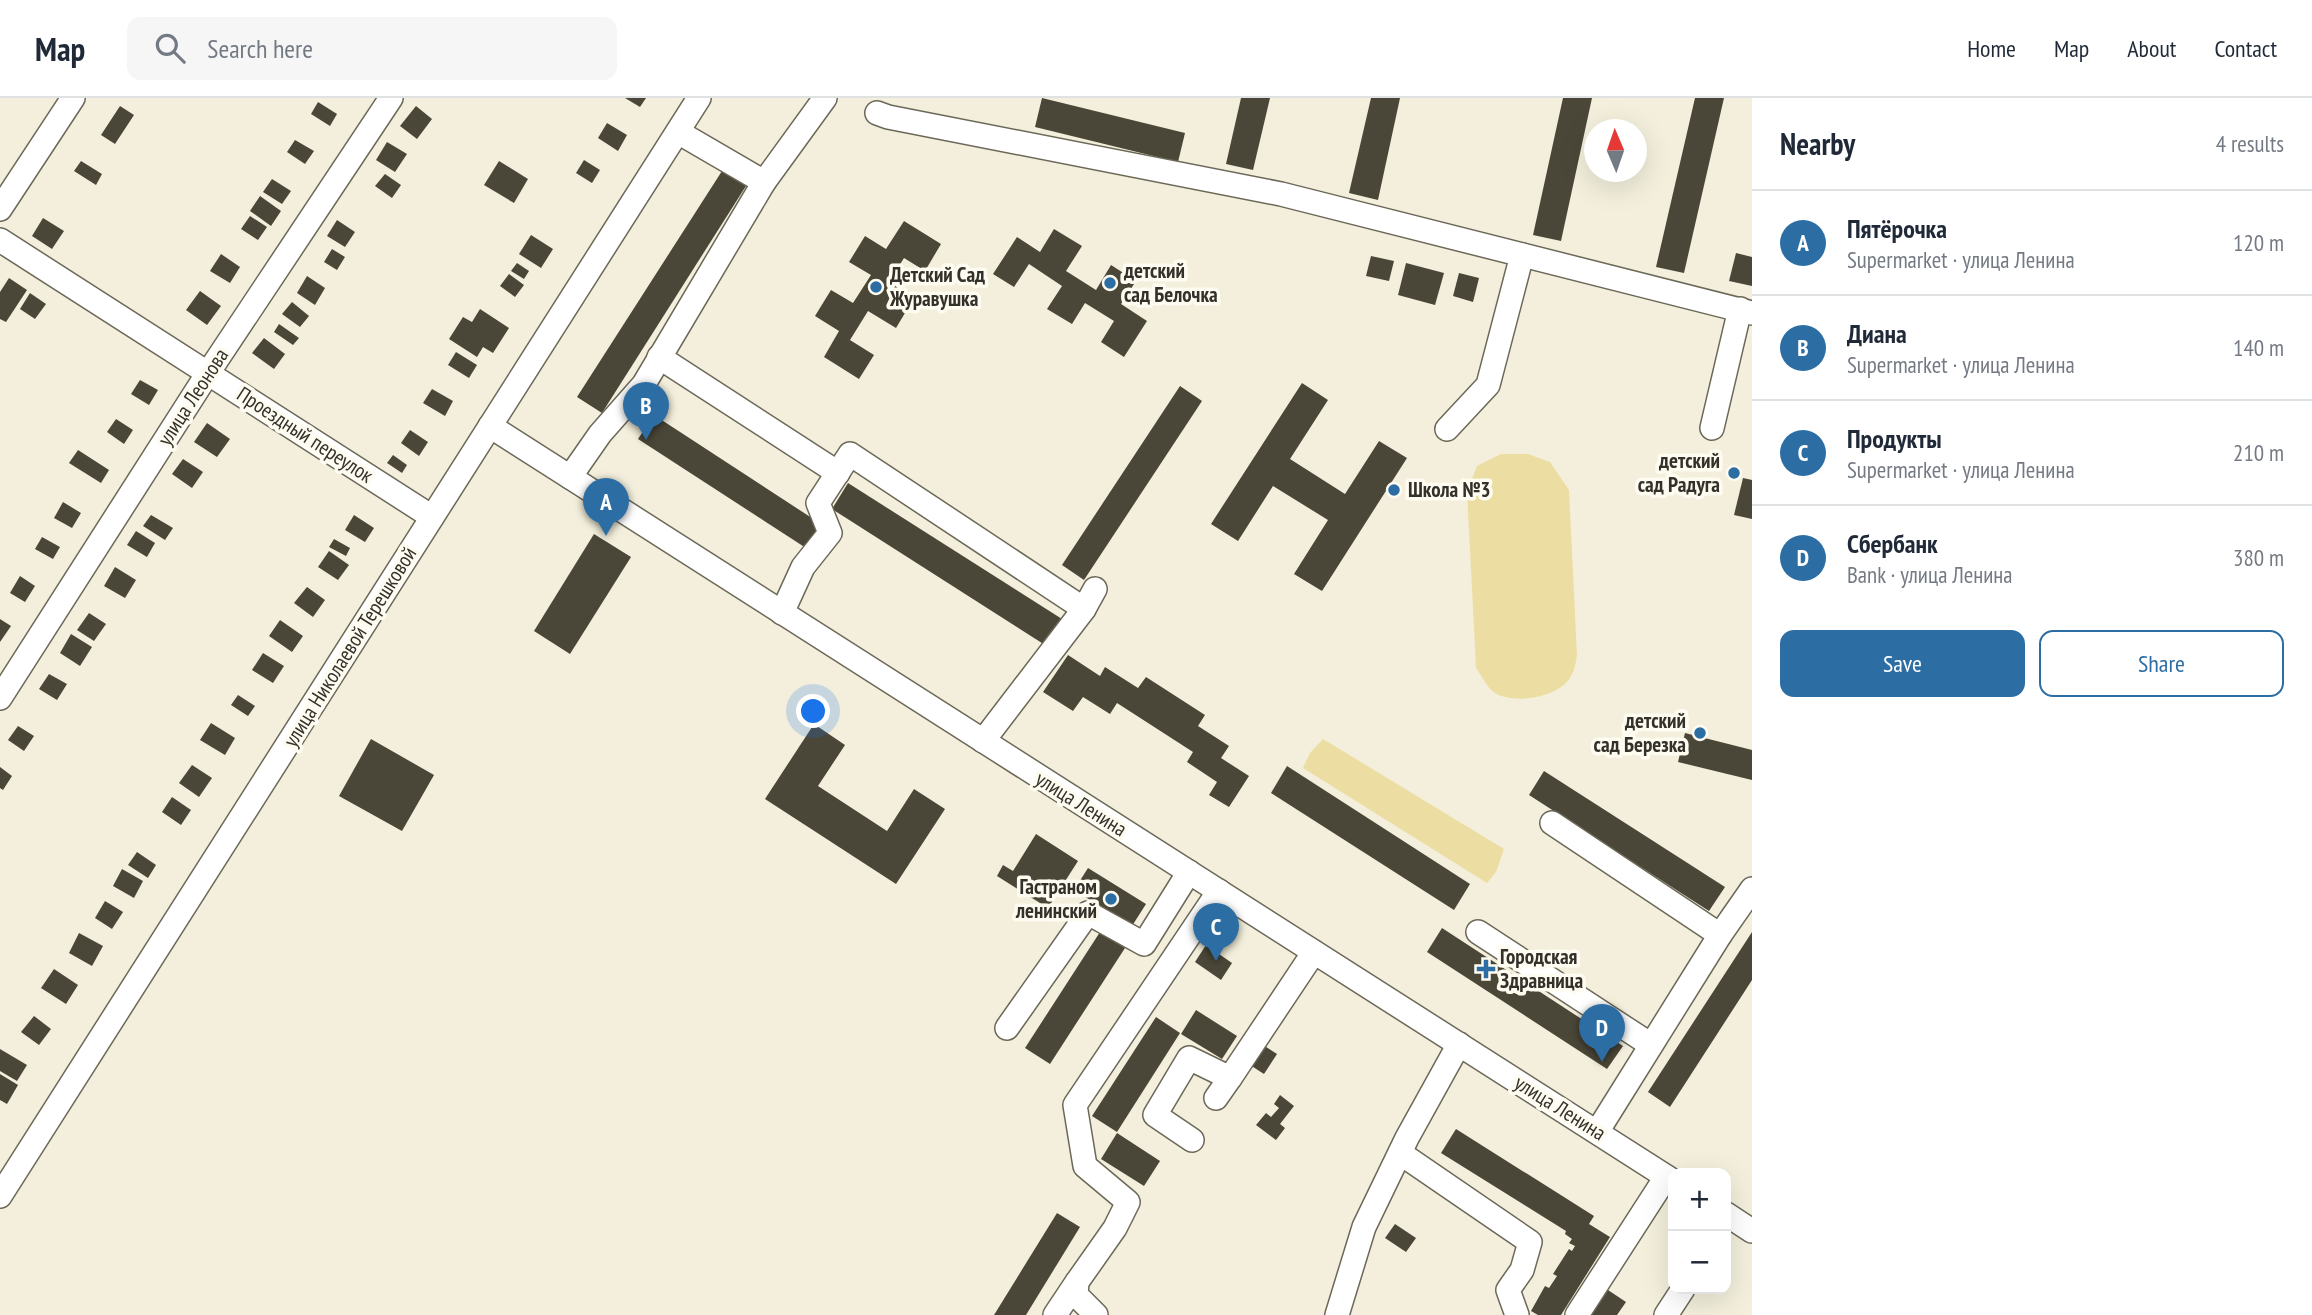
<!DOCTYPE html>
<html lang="en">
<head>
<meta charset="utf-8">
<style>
  body { margin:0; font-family:"PT Sans Narrow",sans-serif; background:#f6f6f7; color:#1f2937 }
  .controls { position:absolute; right:21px; bottom:21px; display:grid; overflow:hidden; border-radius:14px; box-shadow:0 7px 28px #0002 }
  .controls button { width:63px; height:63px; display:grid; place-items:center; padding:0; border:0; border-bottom:2px solid #e0e1e3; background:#fff; color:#1f2937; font:35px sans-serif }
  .compass { position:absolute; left:1584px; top:21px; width:63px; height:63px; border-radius:50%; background:#fff; box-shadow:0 7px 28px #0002; rotate:358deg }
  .you { position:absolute; left:814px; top:614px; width:24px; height:24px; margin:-18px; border:5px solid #fff; border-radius:50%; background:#1a73e8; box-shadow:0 0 0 10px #1a73e833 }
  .badge { display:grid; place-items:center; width:46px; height:46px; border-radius:50%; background:#2c6ea4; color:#fff; font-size:23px; font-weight:700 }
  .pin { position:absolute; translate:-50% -58px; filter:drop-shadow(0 2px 4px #0008) }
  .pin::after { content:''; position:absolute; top:37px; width:24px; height:21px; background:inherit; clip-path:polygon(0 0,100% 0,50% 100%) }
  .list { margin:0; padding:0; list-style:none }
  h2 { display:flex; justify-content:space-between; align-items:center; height:91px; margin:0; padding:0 28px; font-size:30px }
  h2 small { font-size:23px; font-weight:400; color:#747a83 }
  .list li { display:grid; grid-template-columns:46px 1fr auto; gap:21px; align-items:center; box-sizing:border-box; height:105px; padding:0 28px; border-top:2px solid #e0e1e3 }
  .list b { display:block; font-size:26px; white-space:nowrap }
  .list p { margin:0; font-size:23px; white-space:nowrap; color:#747a83 }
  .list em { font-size:23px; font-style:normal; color:#747a83 }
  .actions { display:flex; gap:14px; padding:21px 28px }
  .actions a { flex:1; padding:16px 0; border:2px solid #2c6ea4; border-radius:14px; text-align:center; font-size:24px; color:#2c6ea4 }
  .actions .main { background:#2c6ea4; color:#fff }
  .icon { flex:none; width:38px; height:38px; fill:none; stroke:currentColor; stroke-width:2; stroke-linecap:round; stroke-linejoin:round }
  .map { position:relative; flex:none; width:1752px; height:1217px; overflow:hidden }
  header { display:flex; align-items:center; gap:42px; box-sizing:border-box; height:98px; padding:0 35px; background:#fff; border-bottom:2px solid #e0e1e3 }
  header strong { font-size:33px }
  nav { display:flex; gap:38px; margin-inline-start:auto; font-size:24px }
  .search { width:490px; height:63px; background:#f6f6f7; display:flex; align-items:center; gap:18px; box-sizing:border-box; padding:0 24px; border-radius:14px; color:#747a83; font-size:26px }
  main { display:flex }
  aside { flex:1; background:#fff }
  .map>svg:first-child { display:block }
  .green { fill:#ecdea2 }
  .building { fill:#4b4738 }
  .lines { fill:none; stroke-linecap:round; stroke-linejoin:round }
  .minor-casing { stroke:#6c6858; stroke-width:26 }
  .minor { stroke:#fff; stroke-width:23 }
  .poi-dot { fill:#2c6ea4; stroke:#fefcf1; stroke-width:2.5 }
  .labels { text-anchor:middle; stroke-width:7; stroke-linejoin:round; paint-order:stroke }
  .poi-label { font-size:21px; font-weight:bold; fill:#33312a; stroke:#fefcf1; text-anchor:start }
  .street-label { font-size:21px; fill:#33312a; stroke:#fefcf1 }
</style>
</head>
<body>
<header>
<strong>Map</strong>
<div class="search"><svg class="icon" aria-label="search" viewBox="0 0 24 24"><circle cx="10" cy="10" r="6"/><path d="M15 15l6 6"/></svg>Search here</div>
<nav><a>Home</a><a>Map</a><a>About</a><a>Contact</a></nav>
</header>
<main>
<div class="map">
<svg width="1752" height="1217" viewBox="0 0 1752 1217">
  <rect width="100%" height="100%" fill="#f3efdc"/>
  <g class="green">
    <path d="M1501,356H1528L1550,364L1569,392L1577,557C1576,563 1575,572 1571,578C1560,600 1511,608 1492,593C1486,587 1481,577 1476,570L1467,393L1477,368Z"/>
    <path d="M1323,641L1504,751L1496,774L1487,785L1303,670L1310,655Z"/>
  </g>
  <g class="building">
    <path d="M625,0H646L640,9Z"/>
    <path d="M1042,0L1185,35L1178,64L1035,29Z"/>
    <path d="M1241,0H1270L1253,72L1226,66Z"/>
    <path d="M1371,0H1400L1378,102L1349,95Z"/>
    <path d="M1563,0H1592L1561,143L1533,137Z"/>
    <path d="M1695,0H1724L1684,175L1656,169Z"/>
    <path d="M318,4L337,16L330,28L311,16Z"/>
    <path d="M120,8L134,17L115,46L101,37Z"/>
    <path d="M416,8L432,21L417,41L400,28Z"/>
    <path d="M607,25L627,37L618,53L598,40Z"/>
    <path d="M295,42L314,53L305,66L287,54Z"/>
    <path d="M387,44L407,56L395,74L376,62Z"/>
    <path d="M584,62L600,72L592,85L576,75Z"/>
    <path d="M81,63L102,76L96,87L74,73Z"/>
    <path d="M499,63L528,81L514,105L484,87Z"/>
    <path d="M722,73L746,88L602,315L577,299Z"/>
    <path d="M385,76L401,87L392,100L375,88Z"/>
    <path d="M272,81L291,93L282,106L263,94Z"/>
    <path d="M260,98L281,113L271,128L250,113Z"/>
    <path d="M250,118L267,129L258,142L241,131Z"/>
    <path d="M43,120L64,133L52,151L32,138Z"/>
    <path d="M337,122L355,134L345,149L327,138Z"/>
    <path d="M904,123L941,146L925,173L904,160L889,184L914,200L896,230L868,213L850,242L874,257L859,281L824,259L839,233L815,218L831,192L853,205L871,177L849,164L865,138L886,151Z"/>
    <path d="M1054,131L1082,148L1066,173L1096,192L1111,167L1136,183L1121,206L1147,223L1124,259L1101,244L1114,223L1085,205L1072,226L1047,211L1062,188L1029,166L1014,189L993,176L1017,139L1040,154Z"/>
    <path d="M531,137L553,151L541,170L519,156Z"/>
    <path d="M332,151L345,159L337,172L324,164Z"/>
    <path d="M1736,155L1752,159V188L1729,183Z"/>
    <path d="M221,156L240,169L230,185L210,173Z"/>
    <path d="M1371,158L1394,163L1389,183L1366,178Z"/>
    <path d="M517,165L529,173L524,181L511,173Z"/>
    <path d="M1406,165L1444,175L1435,207L1398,197Z"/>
    <path d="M1459,175L1479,180L1473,204L1453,198Z"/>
    <path d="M509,176L524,187L515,199L500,188Z"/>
    <path d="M307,178L325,190L315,207L297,195Z"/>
    <path d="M9,180L27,192L6,224L0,221V194Z"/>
    <path d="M200,193L221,208L207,227L186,212Z"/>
    <path d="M30,195L46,206L35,221L20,211Z"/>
    <path d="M292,204L309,218L300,229L282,216Z"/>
    <path d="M480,211L509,230L493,255L483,249L477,259L449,241L463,219L472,224Z"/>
    <path d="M279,226L299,240L293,247L274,234Z"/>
    <path d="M264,240L285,256L274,271L252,255Z"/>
    <path d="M456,254L477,267L469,280L448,267Z"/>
    <path d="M140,282L158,292L149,307L131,296Z"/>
    <path d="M1302,285L1328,302L1290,361L1345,396L1379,343L1407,360L1322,493L1294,476L1328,422L1273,388L1238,443L1211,426Z"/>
    <path d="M1180,288L1202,303L1084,482L1062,467Z"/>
    <path d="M432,291L453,303L445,318L423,305Z"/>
    <path d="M654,317L821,426L806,450L638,341Z"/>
    <path d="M116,321L133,332L124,346L107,334Z"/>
    <path d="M207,325L230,341L217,359L194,344Z"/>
    <path d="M410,332L428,344L419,358L401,345Z"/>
    <path d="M78,352L109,372L101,385L69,365Z"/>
    <path d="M393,357L407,367L402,375L387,365Z"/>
    <path d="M183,361L203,374L192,390L172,376Z"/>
    <path d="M1743,380L1752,382V421L1734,417Z"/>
    <path d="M848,385L1062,521L1045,547L832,411Z"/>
    <path d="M63,404L81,415L72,430L54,420Z"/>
    <path d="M151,417L173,430L165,442L143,428Z"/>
    <path d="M354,417L374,430L365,444L345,432Z"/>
    <path d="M136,433L155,445L147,459L127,447Z"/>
    <path d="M594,436L631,459L570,556L534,533Z"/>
    <path d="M42,439L60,449L53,461L35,451Z"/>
    <path d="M334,441L350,450L346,458L329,449Z"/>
    <path d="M329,453L349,467L338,482L318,469Z"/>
    <path d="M115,469L136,482L125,500L104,488Z"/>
    <path d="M20,478L35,488L25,504L10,495Z"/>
    <path d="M307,489L325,502L313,519L294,505Z"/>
    <path d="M89,515L106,526L94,543L77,532Z"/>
    <path d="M0,521L11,528L0,544Z"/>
    <path d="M280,522L303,538L292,554L269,538Z"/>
    <path d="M71,536L92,549L80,568L60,555Z"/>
    <path d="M263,555L284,568L273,585L252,572Z"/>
    <path d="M1068,557L1100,578L1105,569L1138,590L1146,579L1205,617L1198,628L1229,648L1221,660L1249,678L1229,709L1209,697L1217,684L1187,664L1193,654L1117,605L1110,616L1083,599L1073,613L1043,594Z"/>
    <path d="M49,576L67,586L57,602L39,591Z"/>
    <path d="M238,597L255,608L248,618L231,607Z"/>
    <path d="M211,625L235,640L225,657L200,642Z"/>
    <path d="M814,626L845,647L818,688L887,733L914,691L945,711L896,786L765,701Z"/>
    <path d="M18,628L34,638L24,653L8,642Z"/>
    <path d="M1685,635L1752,652V682L1678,664Z"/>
    <path d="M371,641L434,677L402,733L339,698Z"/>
    <path d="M192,667L212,680L199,699L179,685Z"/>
    <path d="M1287,668L1470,786L1454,812L1271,695Z"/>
    <path d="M0,669L12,678L3,692L0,690Z"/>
    <path d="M1544,673L1725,789L1709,813L1529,697Z"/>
    <path d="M172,699L191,712L181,727L162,714Z"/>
    <path d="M1036,736L1078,763L1048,810L997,778L1003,767L1013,773Z"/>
    <path d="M137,754L156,767L148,780L128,767Z"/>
    <path d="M1088,770L1146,806L1132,828L1074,792Z"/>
    <path d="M122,771L143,783L134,800L113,788Z"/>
    <path d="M105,803L123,814L112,831L95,820Z"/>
    <path d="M1442,830L1623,948L1607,971L1427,854Z"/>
    <path d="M1100,834L1125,850L1050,966L1025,950Z"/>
    <path d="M1752,834V882L1670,1009L1648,994Z"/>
    <path d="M79,835L103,848L92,868L69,855Z"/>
    <path d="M1206,847L1232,865L1221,882L1195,864Z"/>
    <path d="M54,871L78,887L66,906L41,890Z"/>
    <path d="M1196,912L1237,938L1222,961L1181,936Z"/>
    <path d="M34,918L51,931L39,947L21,934Z"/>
    <path d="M1156,919L1180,935L1117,1034L1092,1018Z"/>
    <path d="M1263,947L1277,956L1264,976L1250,967Z"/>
    <path d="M0,951L27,967L17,983L0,973Z"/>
    <path d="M0,976L18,987L7,1006L0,1002Z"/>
    <path d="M1280,997L1294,1008L1280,1026L1285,1030L1276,1042L1256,1027L1266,1015L1271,1019L1279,1010L1274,1006Z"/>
    <path d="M1456,1031L1594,1118L1589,1126L1610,1139L1561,1217H1538L1531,1213L1545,1188L1549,1190L1557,1178L1553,1176L1569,1151L1572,1153L1575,1148L1569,1145L1572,1141L1565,1136L1566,1133L1441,1055Z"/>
    <path d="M1117,1035L1160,1063L1144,1088L1101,1061Z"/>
    <path d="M1057,1115L1080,1129L1026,1217H994Z"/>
    <path d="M1395,1126L1416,1140L1406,1154L1385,1140Z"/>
    <path d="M1608,1192L1626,1204L1617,1217H1591Z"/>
  </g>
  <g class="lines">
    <defs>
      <g id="minor">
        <path d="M877,15L888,19L1281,96L1752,215"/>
        <path d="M678,34L764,84L825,0"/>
        <path d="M0,111L73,0"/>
        <path d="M0,142L432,419"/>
        <path d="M659,259L838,375"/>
        <path d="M490,328L1673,1083"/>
        <path d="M1712,330L1740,211"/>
        <path d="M1447,331L1488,287L1522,157"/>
        <path d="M570,379L600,336L644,286L764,84"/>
        <path d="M782,515L803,469L830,435L818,405L850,356L1084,511"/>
        <path d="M0,600L208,275L391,0"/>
        <path d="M983,643L1084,511L1095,491"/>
        <path d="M1552,725L1720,837L1597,1034"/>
        <path d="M1478,834L1651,947"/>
        <path d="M1720,837L1752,791"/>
        <path d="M1007,930L1088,815L1144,846L1189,774"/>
        <path d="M1216,1000L1230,980"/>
        <path d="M1192,1042L1155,1017L1189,960L1230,980L1314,854"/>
        <path d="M1400,1055L1530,1144L1522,1172L1508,1192L1517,1217"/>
        <path d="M0,1098L699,0"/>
        <path d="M1726,1116L1752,1133"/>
        <path d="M1055,1217L1077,1184"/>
        <path d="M1096,1217L1076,1197L1077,1184L1115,1130L1128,1104L1085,1068L1075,1007L1219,793"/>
        <path d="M1337,1217L1364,1129L1407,1040L1459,946"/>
        <path d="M1577,1217L1666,1079"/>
        <path d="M1666,1217L1683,1191"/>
      </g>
    </defs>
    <use href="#minor" class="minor-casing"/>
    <use href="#minor" class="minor"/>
  </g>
  <g class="poi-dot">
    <circle cx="1110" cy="185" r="7"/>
    <circle cx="876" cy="189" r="7"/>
    <circle cx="1734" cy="375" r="7"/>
    <circle cx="1394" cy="392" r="7"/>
    <circle cx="1700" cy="635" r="7"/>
    <circle cx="1111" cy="801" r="7"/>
    <path d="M1482.5 860.5h7v7h7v7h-7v7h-7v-7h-7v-7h7z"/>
  </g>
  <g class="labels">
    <g class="poi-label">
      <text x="1124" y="180">детский<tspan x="1124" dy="24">сад Белочка</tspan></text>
      <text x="890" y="184">Детский Сад<tspan x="890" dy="24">Журавушка</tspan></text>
      <text x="1720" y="370" text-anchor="end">детский<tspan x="1720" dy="24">сад Радуга</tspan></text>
      <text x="1408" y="399">Школа №3</text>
      <text x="1686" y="630" text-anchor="end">детский<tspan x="1686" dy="24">сад Березка</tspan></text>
      <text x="1097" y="796" text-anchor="end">Гастраном<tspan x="1097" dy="24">ленинский</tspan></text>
      <text x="1500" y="866">Городская<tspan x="1500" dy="24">Здравница</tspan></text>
    </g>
    <g class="street-label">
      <text transform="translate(193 299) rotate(-57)" y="7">улица Леонова</text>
      <text transform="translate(305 337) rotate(33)" y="7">Проездный переулок</text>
      <text transform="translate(350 549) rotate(-58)" y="7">улица Николаевой Терешковой</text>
      <text transform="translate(1081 706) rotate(32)" y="7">улица Ленина</text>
      <text transform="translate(1560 1010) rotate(32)" y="7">улица Ленина</text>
    </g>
  </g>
</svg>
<div class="controls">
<button>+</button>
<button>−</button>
</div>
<svg class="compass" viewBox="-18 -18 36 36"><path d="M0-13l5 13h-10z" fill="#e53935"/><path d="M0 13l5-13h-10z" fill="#747a83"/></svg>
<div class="you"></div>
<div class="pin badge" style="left:606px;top:438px">A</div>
<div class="pin badge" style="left:646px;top:342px">B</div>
<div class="pin badge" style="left:1216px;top:863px">C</div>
<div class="pin badge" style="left:1602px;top:964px">D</div>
</div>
<aside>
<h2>Nearby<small>4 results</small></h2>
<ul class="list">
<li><span class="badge">A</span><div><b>Пятёрочка</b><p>Supermarket · улица Ленина</p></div><em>120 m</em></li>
<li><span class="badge">B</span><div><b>Диана</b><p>Supermarket · улица Ленина</p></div><em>140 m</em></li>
<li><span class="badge">C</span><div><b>Продукты</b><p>Supermarket · улица Ленина</p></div><em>210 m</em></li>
<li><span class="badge">D</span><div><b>Сбербанк</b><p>Bank · улица Ленина</p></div><em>380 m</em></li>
</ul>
<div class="actions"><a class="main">Save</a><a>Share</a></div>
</aside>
</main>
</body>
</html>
